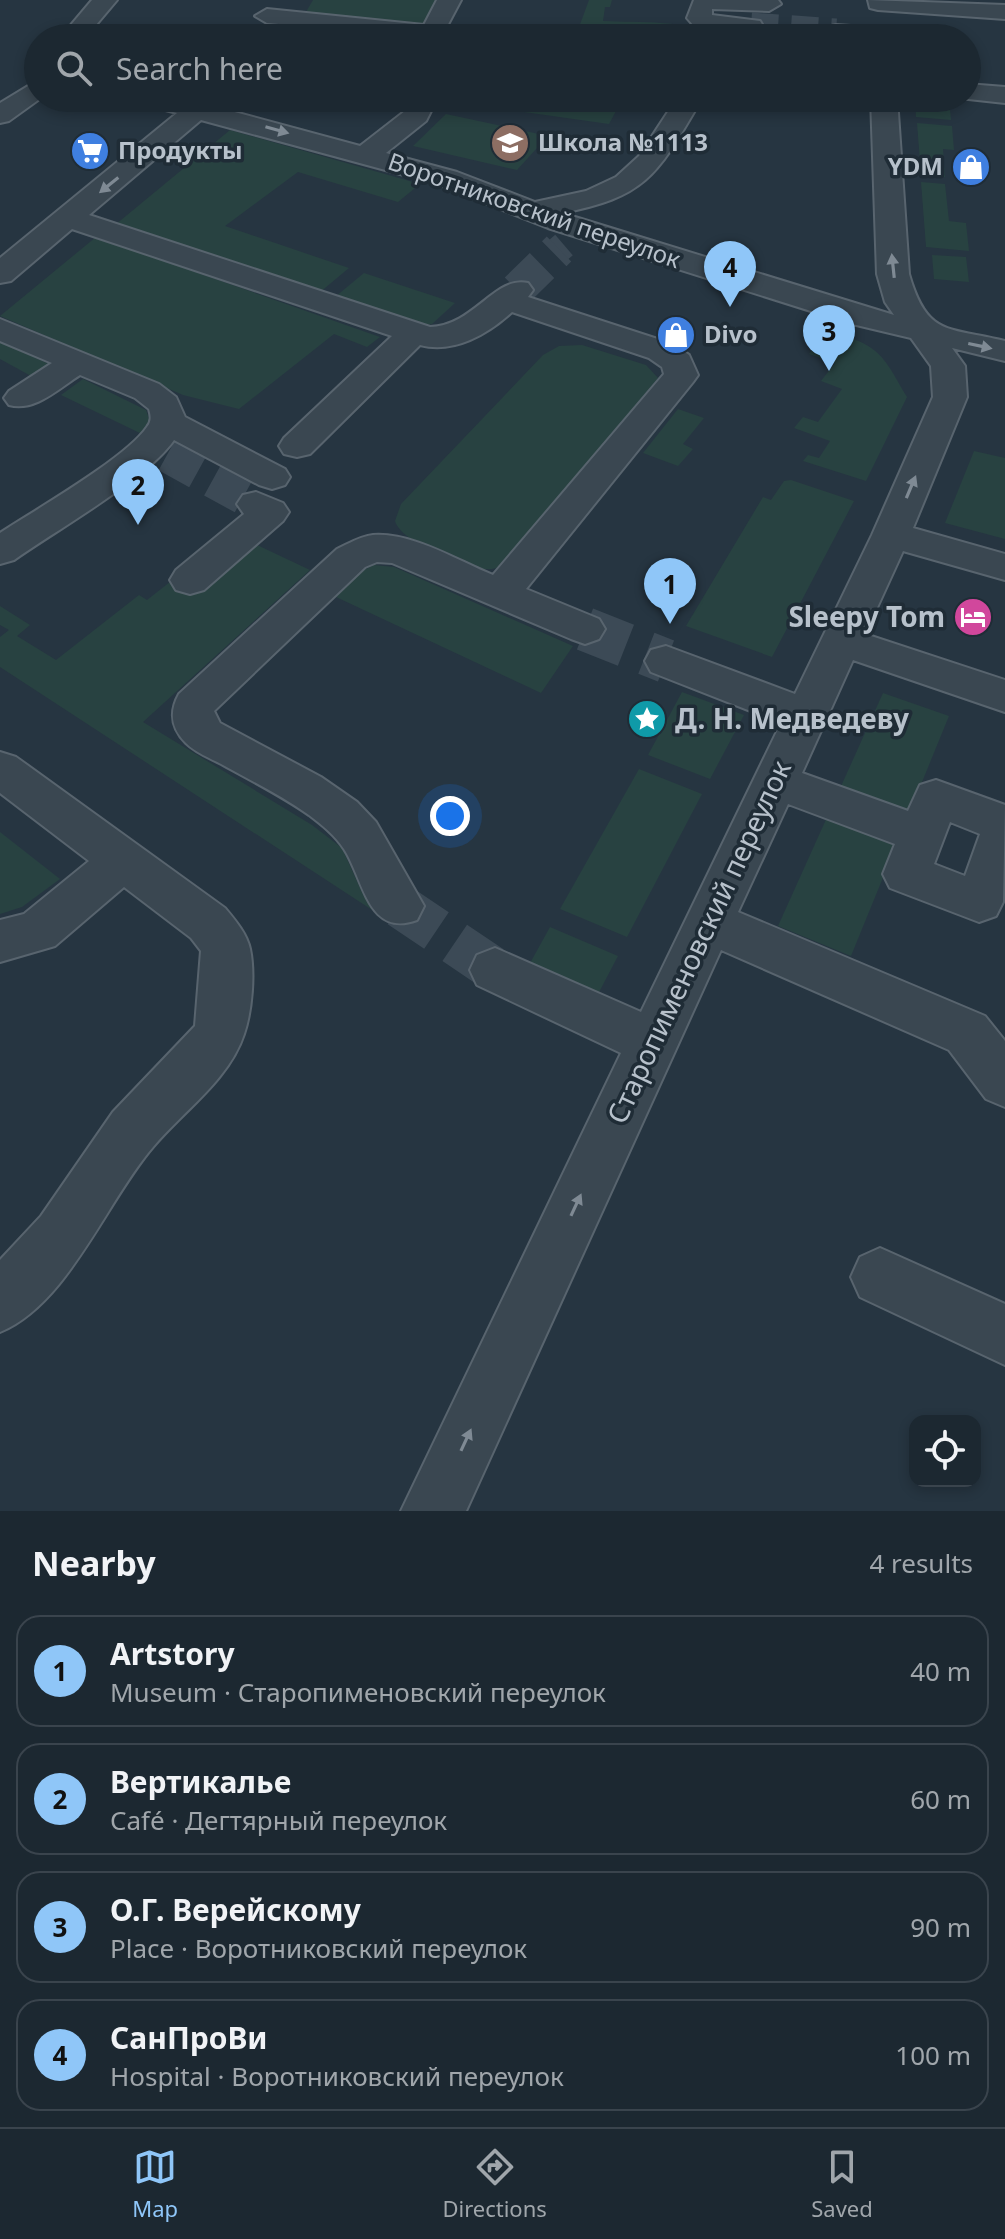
<!DOCTYPE html>
<html lang="en">
<head>
<meta charset="utf-8">
<style>
  body { margin:0; font-family:"Noto Sans",sans-serif; background:#253039; color:#f1f3f6 }
  .controls { position:absolute; right:24px; bottom:24px; display:grid; overflow:hidden; border-radius:16px; box-shadow:0 4px 12px #0003 }
  .controls button { width:72px; height:72px; display:grid; place-items:center; padding:0; border:0; border-bottom:2px solid #3a444d; background:#1c2831; color:#f1f3f6; font:40px sans-serif }
  .you { position:absolute; left:450px; top:816px; width:28px; height:28px; margin:-20px; border:6px solid #fff; border-radius:50%; background:#1a73e8; box-shadow:0 0 0 12px #1a73e833 }
  .badge { display:grid; place-items:center; width:52px; height:52px; border-radius:50%; background:#8fc6f8; color:#111; font-size:26px; font-weight:700 }
  .pin { position:absolute; translate:-50% -66px; filter:drop-shadow(0 2px 4px #0008) }
  .pin::after { content:''; position:absolute; top:42px; width:28px; height:24px; background:inherit; clip-path:polygon(0 0,100% 0,50% 100%) }
  .list { margin:0; padding:0; list-style:none }
  h2 { display:flex; justify-content:space-between; align-items:center; height:104px; margin:0; padding:0 32px; font-size:34px }
  h2 small { font-size:26px; font-weight:400; color:#a0a6ab }
  .list li { display:grid; grid-template-columns:52px 1fr auto; gap:24px; align-items:center; box-sizing:border-box; height:112px; margin:0 16px 16px; padding:0 16px; border:2px solid #3a444d; border-radius:24px }
  .list b { display:block; font-size:30px; white-space:nowrap }
  .list p { margin:0; font-size:26px; white-space:nowrap; color:#a0a6ab }
  .list em { font-size:26px; font-style:normal; color:#a0a6ab }
  .icon { flex:none; width:44px; height:44px; fill:none; stroke:currentColor; stroke-width:2; stroke-linecap:round; stroke-linejoin:round }
  .map { position:relative; flex:none; width:1005px; height:1511px; overflow:hidden }
  .search { position:absolute; background:#1c2831; box-shadow:0 4px 12px #0003; left:24px; right:24px; top:24px; height:88px; display:flex; align-items:center; gap:20px; box-sizing:border-box; padding:0 28px; border-radius:44px; color:#a0a6ab; font-size:30px }
  .sheet { height:616px; background:#1c2831 }
  nav { display:flex; justify-content:space-around; align-items:center; box-sizing:border-box; height:112px; border-top:2px solid #3a444d; background:#1c2831; font-size:22px; color:#a0a6ab }
  nav a { display:grid; justify-items:center; gap:4px }
  nav .on { color:#8fc6f8 }
  .map>svg:first-child { display:block }
  .green { fill:#284241 }
  .lines { fill:none; stroke-linecap:round; stroke-linejoin:round }
  .minor-tunnel-far2 { stroke:#3c4a56; stroke-width:27; stroke-dasharray:27 13; stroke-linecap:butt }
  .minor-tunnel-far1 { stroke:#3c4a56; stroke-width:35; stroke-dasharray:35 17; stroke-linecap:butt }
  .minor-tunnel { stroke:#3c4a56; stroke-width:44; stroke-dasharray:44 22; stroke-linecap:butt }
  .minor-casing { stroke:#58646e; stroke-width:4 }
  .minor { fill:#3a4751; fill-rule:evenodd }
  .oneway { fill:#7f8a94 }
  .labels { text-anchor:middle; stroke-width:7; stroke-linejoin:round; paint-order:stroke }
  .far-poi-label { font-size:24px; font-weight:bold; fill:#b7c1cb; stroke:#1f2c36; text-anchor:start }
  .far-street-label { font-size:24px; fill:#b7c1cb; stroke:#1f2c36 }
  .poi-label { font-size:28px; font-weight:bold; fill:#b7c1cb; stroke:#1f2c36; text-anchor:end }
  .street-label { font-size:28px; fill:#b7c1cb; stroke:#1f2c36 }
</style>
</head>
<body>
<div class="map">
<svg width="1005" height="1511" viewBox="0 0 1005 1511">
  <rect width="100%" height="100%" fill="#263541"/>
  <g class="green">
    <path d="M313,0H436L422,25L303,17Z"/>
    <path d="M589,0H612L610,7H605L603,21C639,23 688,19 721,38H575Z"/>
    <path d="M509,98H623L609,124L502,109Z"/>
    <path d="M915,98H949L951,120L916,117Z"/>
    <path d="M446,114L548,136L517,170L413,146Z"/>
    <path d="M917,123L952,126L954,150L943,149L945,177L921,175Z"/>
    <path d="M230,130L420,184L398,202L298,172L225,226L349,268L319,293L115,225Z"/>
    <path d="M921,182L945,184L949,221L966,223L969,251L926,247Z"/>
    <path d="M96,237L380,337L367,347L334,334L239,409L183,395L0,316Z"/>
    <path d="M932,255L966,257L969,282L934,279Z"/>
    <path d="M364,273L455,303L432,324L415,326L335,297Z"/>
    <path d="M828,330C880,347 880,350 907,397L866,481L803,461L808,455L819,458L830,441L794,428L803,417L818,422L842,389L821,381L835,363L809,354Z"/>
    <path d="M0,342L49,364L31,376L0,359Z"/>
    <path d="M582,345L646,365L658,378L509,561C502,566 495,570 486,569C464,569 401,542 395,521L401,504L543,355L559,346Z"/>
    <path d="M83,379L146,410L151,424L144,435L61,395Z"/>
    <path d="M678,409L704,418L683,444L693,449L678,466L643,453Z"/>
    <path d="M974,451L1005,458V539L945,523Z"/>
    <path d="M791,480L854,501L772,657L686,626L763,497L771,500L784,481Z"/>
    <path d="M249,541L310,570L143,722L312,825L342,848L361,890L389,921L0,667V637L9,630L0,625V606L30,625L17,636L56,660L139,595L147,600L175,578Z"/>
    <path d="M374,565L394,567L573,646L541,693L336,597L356,574Z"/>
    <path d="M682,692L744,715L710,779L648,755Z"/>
    <path d="M883,693L949,716L851,956L778,926Z"/>
    <path d="M639,769L702,794L627,937L560,909Z"/>
    <path d="M0,832L60,879L22,907L0,914Z"/>
    <path d="M550,927L618,956L597,996L529,965Z"/>
  </g>
  <g class="lines">
    <g class="minor-tunnel-far2">
      <path d="M751,26L836,32"/>
      <path d="M557,251L564,245"/>
    </g>
    <g class="minor-tunnel-far1">
      <path d="M517,290L559,249"/>
      <path d="M167,455L256,504"/>
    </g>
    <g class="minor-tunnel">
      <path d="M585,629L666,661"/>
      <path d="M400,906L495,970"/>
    </g>
    <defs>
      <g id="minor">
        <path d="M92,0H117L85,38H60Z"/>
        <path d="M437,0H461L444,32L435,34L437,38L267,23L255,16L267,9L424,25Z"/>
        <path d="M694,0H778L781,4L769,11L712,9V15L760,21L763,26L760,31L751,33L694,26L687,18Z"/>
        <path d="M868,0L1005,5V19L878,10L870,8Z"/>
        <path d="M836,25L881,28L893,35L891,38L827,37L824,32L827,27Z"/>
        <path d="M38,80V98H41L9,121L0,123V103Z"/>
        <path d="M967,84L1005,87V103L959,98H967Z"/>
        <path d="M152,98H224L216,107L360,146L405,111L403,98H429L433,107L426,121L386,153L457,172L535,202L586,191L616,177L639,156L675,101H693L697,107C656,177 644,197 562,213L894,315L885,302L877,274L871,98H897L909,274C927,337 948,327 1005,341V361L952,348L965,366L967,397L913,528L1005,554V580L903,551L865,634L1005,680V712L853,660L802,773L908,811L920,785L936,780L1005,805L1003,902L996,916L979,922L890,888L883,874L895,844L788,804L738,912L985,1016L1005,1041V1107L986,1099L949,1050L721,950L466,1511H401L621,1053L477,985L470,970L477,955L495,948L641,1012L781,723L651,672L645,661L651,650L666,646L795,694L872,535L933,397L931,366L911,338L852,324L548,228L437,184L201,120L89,215L430,327C474,326 495,275 528,283L533,290L528,297L673,344L689,355L698,375L693,382L526,589L599,619L605,629L599,639L585,644L571,639L392,563L377,562L365,567L214,711L220,723L321,777L357,802L376,822L424,906L417,920C368,938 364,880 344,849C335,835 322,825 309,815C282,796 252,781 223,765C212,759 196,753 186,743C171,728 169,712 179,694L337,549C348,544 361,536 373,535C412,532 458,561 493,575L664,374L662,367L649,358L512,312C488,334 454,354 420,345L310,454L297,457L284,454L279,446L284,438L392,336L72,229L11,281L0,283V258L177,113L154,107ZM950,822L980,834L965,876L934,864Z"/>
        <path d="M0,319L159,384L176,397L185,417L285,469L290,477L285,485L272,489L259,485L174,440C146,480 56,530 14,560L0,564V533C35,510 126,458 147,427C152,421 151,416 149,409L135,398L80,375C58,389 35,412 9,405L4,398L9,391L52,363L0,341Z"/>
        <path d="M256,492L283,503L289,512L283,521L204,590L190,594L176,590L170,580L176,570L244,514L237,504L243,495Z"/>
        <path d="M0,752L16,757L225,908C235,920 247,934 250,949C255,973 252,1011 244,1034C229,1080 183,1111 153,1147C107,1200 68,1304 0,1332V1260L41,1216L113,1112L195,1026L201,951L191,938L124,887L55,946L0,962V920L24,914L89,861L0,793Z"/>
        <path d="M880,1248L1005,1304V1365L860,1297L851,1277L860,1257Z"/>
      </g>
    </defs>
    <use href="#minor" class="minor-casing"/>
    <use href="#minor" class="minor"/>
  </g>
  <defs><path id="oneway-solid" d="M-6-.8H1V-3.2L6.5 0L1 3.2V.8H-6Z" transform="scale(2)"/></defs>
  <g class="oneway">
    <use href="#oneway-solid" transform="translate(277 130) rotate(16)"/>
    <use href="#oneway-solid" transform="translate(109 185) rotate(141)"/>
    <use href="#oneway-solid" transform="translate(893 266) rotate(-96)"/>
    <use href="#oneway-solid" transform="translate(980 346) rotate(12)"/>
    <use href="#oneway-solid" transform="translate(911 487) rotate(-67)"/>
    <use href="#oneway-solid" transform="translate(576 1205) rotate(-65)"/>
    <use href="#oneway-solid" transform="translate(466 1440) rotate(-65)"/>
  </g>
  <defs>
    <symbol id="school-disc" viewBox="-11 -11 22 22"><circle r="9.5" fill="#8d6e63" stroke="#1f2c36"/><path d="M0-5L7-2L0 1L-7-2ZM-4 1L0 2.5L4 1V4Q0 6-4 4Z" fill="#fff"/></symbol>
    <symbol id="supermarket-disc" viewBox="-11 -11 22 22"><circle r="9.5" fill="#3f7fe0" stroke="#1f2c36"/><path d="M-6-5.5h2.5l.6 2H6L4.5 2H-2.5L-4.4-4H-6ZM-1.5 3.2a1.3 1.3 0 1 0 .1 0ZM3 3.2a1.3 1.3 0 1 0 .1 0Z" fill="#fff"/></symbol>
    <symbol id="shop-disc" viewBox="-11 -11 22 22"><circle r="9.5" fill="#3f7fe0" stroke="#1f2c36"/><path d="M-5-2.5h2.3a2.7 3.5 0 0 1 5.4 0H5L5.5 6h-11ZM-1.5-2.5h3a1.5 2.3 0 0 0-3 0Z" fill="#fff"/></symbol>
    <symbol id="hotel-disc" viewBox="-11 -11 22 22"><circle r="9.5" fill="#d1479c" stroke="#1f2c36"/><path d="M-6-4.5h1.5V1H6V5H4.5V3h-9V5H-6ZM-4 0a1.8 1.8 0 1 1 3.6 0ZM.5 0V-2.5h3Q6-2.5 6 0Z" fill="#fff"/></symbol>
    <symbol id="sight-disc" viewBox="-11 -11 22 22"><circle r="9.5" fill="#0f9aa8" stroke="#1f2c36"/><path d="M0-6L1.8-2.2L6-1.7L2.9 1.2L3.7 5.4L0 3.3L-3.7 5.4L-2.9 1.2L-6-1.7L-1.8-2.2Z" fill="#fff"/></symbol>
  </defs>
  <g fill-rule="evenodd">
    <use href="#school-disc" x="488" y="121" width="44" height="44"/>
    <use href="#supermarket-disc" x="68" y="129" width="44" height="44"/>
    <use href="#shop-disc" x="949" y="145" width="44" height="44"/>
    <use href="#shop-disc" x="654" y="313" width="44" height="44"/>
    <use href="#hotel-disc" x="951" y="595" width="44" height="44"/>
    <use href="#sight-disc" x="625" y="697" width="44" height="44"/>
  </g>
  <g class="labels">
    <g class="far-poi-label">
      <text x="538" y="151">Школа №1113</text>
      <text x="118" y="159">Продукты</text>
      <text x="943" y="175" text-anchor="end">YDM</text>
      <text x="704" y="343">Divo</text>
    </g>
    <g class="far-street-label">
      <text transform="translate(534 211) rotate(19)" y="8">Воротниковский переулок</text>
    </g>
    <g class="poi-label">
      <text x="945" y="627">Sleepy Tom</text>
      <text x="675" y="729" text-anchor="start">Д. Н. Медведеву</text>
    </g>
    <g class="street-label">
      <text transform="translate(699 942) rotate(-65)" y="10">Старопименовский переулок</text>
    </g>
  </g>
</svg>
<div class="controls">
<button><svg class="icon" aria-label="locate" viewBox="0 0 24 24"><circle cx="12" cy="12" r="6"/><path d="M12 2v4M12 18v4M2 12h4M18 12h4"/></svg></button>
</div>
<div class="you"></div>
<div class="pin badge" style="left:670px;top:624px">1</div>
<div class="pin badge" style="left:138px;top:525px">2</div>
<div class="pin badge" style="left:829px;top:371px">3</div>
<div class="pin badge" style="left:730px;top:307px">4</div>
<div class="search"><svg class="icon" aria-label="search" viewBox="0 0 24 24"><circle cx="10" cy="10" r="6"/><path d="M15 15l6 6"/></svg>Search here</div>
</div>
<section class="sheet">
<h2>Nearby<small>4 results</small></h2>
<ul class="list">
<li><span class="badge">1</span><div><b>Artstory</b><p>Museum · Старопименовский переулок</p></div><em>40 m</em></li>
<li><span class="badge">2</span><div><b>Вертикалье</b><p>Café · Дегтярный переулок</p></div><em>60 m</em></li>
<li><span class="badge">3</span><div><b>О.Г. Верейскому</b><p>Place · Воротниковский переулок</p></div><em>90 m</em></li>
<li><span class="badge">4</span><div><b>СанПроВи</b><p>Hospital · Воротниковский переулок</p></div><em>100 m</em></li>
</ul>
</section>
<nav>
<a class="on"><svg class="icon" aria-label="map" viewBox="0 0 24 24"><path d="M3 6l6-2 6 2 6-2v14l-6 2-6-2-6 2zM9 4v14M15 6v14"/></svg>Map</a>
<a><svg class="icon" aria-label="directions" viewBox="0 0 24 24"><path d="M12 3l9 9-9 9-9-9zM9 14v-3h6M13 9l2 2-2 2"/></svg>Directions</a>
<a><svg class="icon" aria-label="saved" viewBox="0 0 24 24"><path d="M7 4h10v16l-5-4-5 4z"/></svg>Saved</a>
</nav>
</body>
</html>
